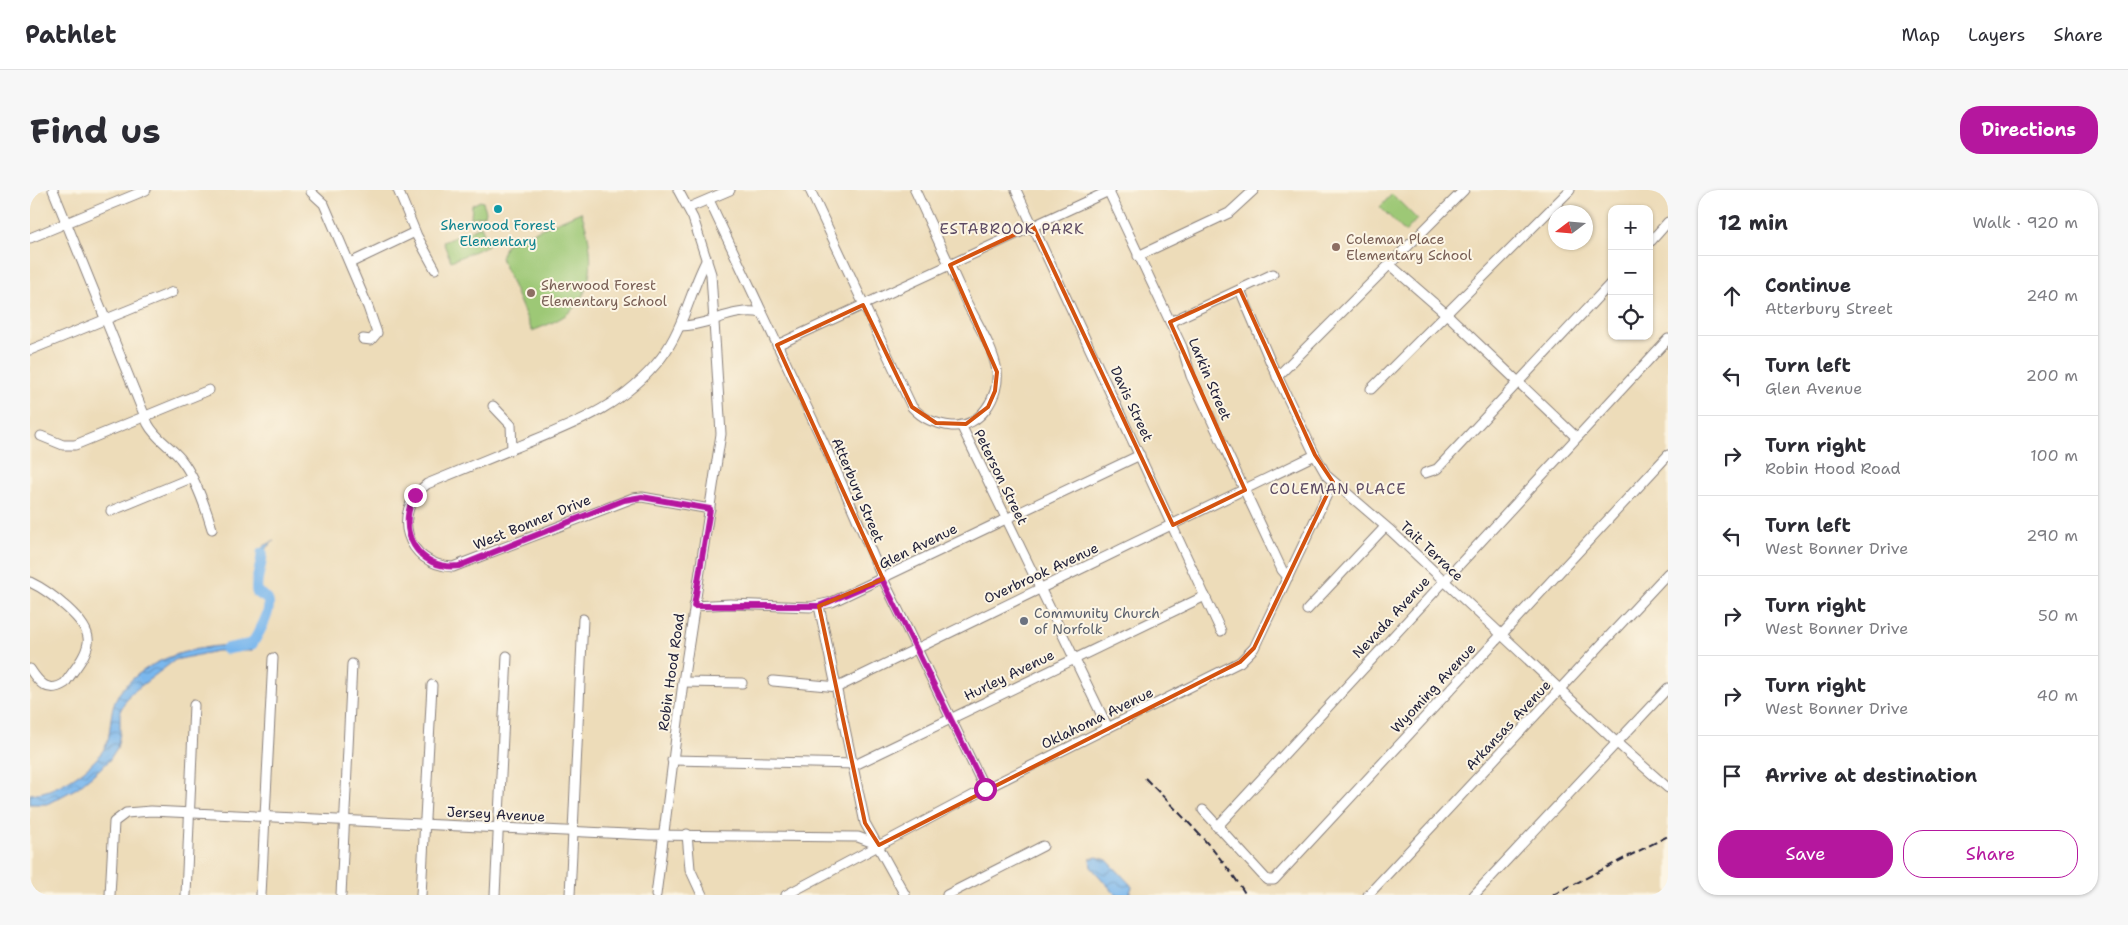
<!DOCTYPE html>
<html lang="en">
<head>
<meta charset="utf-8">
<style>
  body { margin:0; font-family:"Shantell Sans",sans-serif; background:#f7f7f7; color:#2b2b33 }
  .controls { position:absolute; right:15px; top:15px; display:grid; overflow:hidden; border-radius:10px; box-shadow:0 1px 4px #0004 }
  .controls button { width:45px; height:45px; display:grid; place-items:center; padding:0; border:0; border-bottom:1px solid #e1e1e2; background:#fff; color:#2b2b33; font:25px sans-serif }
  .compass { position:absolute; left:1518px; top:15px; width:45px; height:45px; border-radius:50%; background:#fff; box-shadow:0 1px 4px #0004; rotate:254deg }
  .stop { position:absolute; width:15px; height:15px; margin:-11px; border:4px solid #b5179e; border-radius:50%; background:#fff }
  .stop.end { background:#b5179e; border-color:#fff; box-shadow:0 1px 5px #0008 }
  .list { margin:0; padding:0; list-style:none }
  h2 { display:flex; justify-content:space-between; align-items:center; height:65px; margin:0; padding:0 20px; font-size:21px }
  h2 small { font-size:16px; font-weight:400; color:#7c7c81 }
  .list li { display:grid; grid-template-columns:32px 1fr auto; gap:15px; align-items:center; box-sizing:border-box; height:80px; padding:0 20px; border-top:1px solid #e1e1e2 }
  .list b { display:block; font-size:19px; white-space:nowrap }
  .list p { margin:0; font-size:16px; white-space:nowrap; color:#7c7c81 }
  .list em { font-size:16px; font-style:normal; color:#7c7c81 }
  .actions { display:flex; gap:10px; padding:15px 20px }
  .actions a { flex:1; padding:11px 0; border:1px solid #b5179e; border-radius:20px; text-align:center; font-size:18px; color:#b5179e }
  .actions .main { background:#b5179e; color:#fff }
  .icon { flex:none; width:28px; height:28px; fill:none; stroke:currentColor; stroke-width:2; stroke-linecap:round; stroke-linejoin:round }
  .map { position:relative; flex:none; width:1638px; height:705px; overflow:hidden; border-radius:20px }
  header { display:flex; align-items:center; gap:30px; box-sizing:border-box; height:70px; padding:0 25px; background:#fff; border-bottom:1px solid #e1e1e2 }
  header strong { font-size:24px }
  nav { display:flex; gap:28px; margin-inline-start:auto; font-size:18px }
  .intro { display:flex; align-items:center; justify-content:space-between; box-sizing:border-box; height:120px; padding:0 30px }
  h1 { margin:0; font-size:35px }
  .button { padding:12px 22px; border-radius:20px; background:#b5179e; color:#fff; font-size:18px; font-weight:700 }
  main { display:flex; gap:30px; padding:0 30px }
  aside { flex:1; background:#fff; border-radius:20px; box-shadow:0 1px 4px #0004 }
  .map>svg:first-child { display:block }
  .park { fill:#9dc876; stroke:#607558 }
  .water { fill:url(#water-waves); stroke:#4e6c94 }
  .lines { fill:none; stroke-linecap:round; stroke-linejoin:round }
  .river { stroke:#7ab7ed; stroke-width:11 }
  .minor-casing { stroke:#887f7a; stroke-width:11 }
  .minor { stroke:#fff; stroke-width:9 }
  .rail { stroke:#22223b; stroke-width:2; stroke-dasharray:8 4; stroke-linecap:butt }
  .route { stroke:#b5179e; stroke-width:6 }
  .marked { fill:none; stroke:#d45411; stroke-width:4; stroke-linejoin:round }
  .culture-dot { fill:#0f9aa8; stroke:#fcf5e5; stroke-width:2 }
  .education-dot { fill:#8d6e63; stroke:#fcf5e5; stroke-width:2 }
  .worship-dot { fill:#6b7280; stroke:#fcf5e5; stroke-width:2 }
  .labels { text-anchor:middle; stroke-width:4; stroke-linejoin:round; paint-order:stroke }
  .culture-label { font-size:14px; fill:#0d838f; stroke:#fcf5e5 }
  .education-label { font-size:14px; fill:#785e54; stroke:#fcf5e5; text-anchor:start }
  .street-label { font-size:14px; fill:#22223b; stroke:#fcf5e5 }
  .worship-label { font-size:14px; fill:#5b616d; stroke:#fcf5e5; text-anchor:start }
  .neighbourhood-label { font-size:15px; letter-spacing:1px; fill:#5d4b63; stroke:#fcf5e5 }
</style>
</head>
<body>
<header>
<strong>Pathlet</strong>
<nav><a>Map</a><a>Layers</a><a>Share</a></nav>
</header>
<div class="intro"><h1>Find us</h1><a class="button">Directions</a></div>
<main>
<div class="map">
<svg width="1638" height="705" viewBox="0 0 1638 705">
  <defs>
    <pattern id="water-waves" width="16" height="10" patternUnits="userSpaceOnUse" patternTransform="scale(1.25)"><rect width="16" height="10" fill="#7ab7ed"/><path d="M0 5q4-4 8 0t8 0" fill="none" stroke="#6494c1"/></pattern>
  </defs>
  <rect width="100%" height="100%" fill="#fcf5e5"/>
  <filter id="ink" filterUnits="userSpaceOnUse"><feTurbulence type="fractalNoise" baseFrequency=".02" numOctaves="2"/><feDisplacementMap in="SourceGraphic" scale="10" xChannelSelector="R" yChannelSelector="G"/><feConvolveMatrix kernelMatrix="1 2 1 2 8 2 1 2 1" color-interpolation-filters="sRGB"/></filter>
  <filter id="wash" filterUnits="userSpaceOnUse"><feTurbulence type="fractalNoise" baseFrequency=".0096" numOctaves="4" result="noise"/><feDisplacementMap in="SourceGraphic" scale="20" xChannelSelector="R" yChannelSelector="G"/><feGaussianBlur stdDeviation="1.12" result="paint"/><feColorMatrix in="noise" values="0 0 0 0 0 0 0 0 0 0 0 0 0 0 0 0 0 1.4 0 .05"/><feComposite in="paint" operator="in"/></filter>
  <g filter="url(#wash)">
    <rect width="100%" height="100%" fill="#eddcb9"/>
    <g class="park">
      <path d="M1362,4L1387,29L1375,42L1350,17Z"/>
      <path d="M450,11L453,12L456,21L455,25L441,28L442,15Z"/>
      <path d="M551,22C563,54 569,100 537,124C526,132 514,136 502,141L471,68L476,54Z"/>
      <path d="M451,36L459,55L421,71L413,52Z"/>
    </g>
    <g class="water">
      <path d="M244,351L234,360L228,387L229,397L240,407V411C238,427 234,450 221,461H187L145,470L99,505L90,521V543L87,558L78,572L47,598L17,614H0V604C24,604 68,576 77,553C82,538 79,519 88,505C111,473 150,460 188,456C206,454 210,459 228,449L237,411H238L236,405L225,400C222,392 227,363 233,357C236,354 241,353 244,351Z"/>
      <path d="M1067,667L1077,670L1100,694L1102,697L1099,705H1086L1061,677L1060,669Z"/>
    </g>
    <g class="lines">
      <path class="river" d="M196,459L222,454C227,446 244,419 237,409C235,407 230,404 227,402C225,388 232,377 232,363"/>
    </g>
  </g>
  <g filter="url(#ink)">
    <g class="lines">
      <defs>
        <g id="minor">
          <path d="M23,0L118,234C126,249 139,255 150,268C165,287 175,315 182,339"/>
          <path d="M368,0L387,46L405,79"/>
          <path d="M780,0L882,217C893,229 905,234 922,236C950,238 970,206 967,181C963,157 946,132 936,111C919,74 902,37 885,0"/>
          <path d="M986,0L1191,441"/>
          <path d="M1078,0L1152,157L1161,186L1252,380L1258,387"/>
          <path d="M281,2L294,14L338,117L347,143L341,150L333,149"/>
          <path d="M679,10L798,262L853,389L955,599"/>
          <path d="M658,18L700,0"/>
          <path d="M0,48L116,0"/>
          <path d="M1621,51L1638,32"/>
          <path d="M1108,66L1199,23L1224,0"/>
          <path d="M677,69C660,101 654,138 631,168C593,216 546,233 492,255C460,268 428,281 397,294C360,322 376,375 423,377L603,308L612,307L680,319"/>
          <path d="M320,73L385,42"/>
          <path d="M1360,75L1422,129L1546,247"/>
          <path d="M1210,100L1241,173L1285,265L1297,286L1361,341L1587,553L1638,598"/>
          <path d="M1140,132L1243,84"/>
          <path d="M650,136C681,136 701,117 732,123"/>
          <path d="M747,155L1081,0"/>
          <path d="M0,160L143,102"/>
          <path d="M1247,187L1434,0"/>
          <path d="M1341,199L1540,0"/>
          <path d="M463,216L481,235L482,259"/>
          <path d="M931,235L1078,538"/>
          <path d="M11,246L33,255H45L179,200"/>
          <path d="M1395,283L1407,279L1582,92"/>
          <path d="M81,321L161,288"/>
          <path d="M0,392C17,400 62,432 58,453C56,467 43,481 35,493C18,504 9,493 0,479"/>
          <path d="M664,416L700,414L780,417L802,412L1110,265"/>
          <path d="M789,416L835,633L875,705"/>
          <path d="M1277,420L1355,337"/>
          <path d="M743,491L808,497L1285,265"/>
          <path d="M653,492L712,493"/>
          <path d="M642,570L827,574L1175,406"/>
          <path d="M1173,620L1237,690H1244L1638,265"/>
          <path d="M1187,637L1638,149"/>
          <path d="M657,644L660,679L672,705"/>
          <path d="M80,705L84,632L96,623L121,621L618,645L828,647L849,655"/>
          <path d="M156,705L164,515"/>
          <path d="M231,705L243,468"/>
          <path d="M311,705L322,474"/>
          <path d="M391,705L402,495"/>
          <path d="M465,705L477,466"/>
          <path d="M540,705L553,429"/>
          <path d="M626,705L653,492L691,244L681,84L663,28L648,0"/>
          <path d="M756,705L955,599L1210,472L1224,458L1303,292"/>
          <path d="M917,705L1013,656"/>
          <path d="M1338,705L1638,383"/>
          <path d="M1444,705L1638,498"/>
        </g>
      </defs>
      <use href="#minor" class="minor-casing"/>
      <use href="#minor" class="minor"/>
      <g class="rail">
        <path d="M1115,588C1151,625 1189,661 1216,705"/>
        <path d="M1523,705L1638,646"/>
      </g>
    </g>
  </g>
  <g class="lines" filter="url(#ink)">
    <path class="route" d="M385,305C365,340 388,381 429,376L594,310L612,307L680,319L664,416H789L852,389L955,599"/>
  </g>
  <path class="marked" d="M1003,36L1143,335L1215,300L1140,132L1210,100L1285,265L1303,292L1224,458L1210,472L849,655L835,633L789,416L853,389L747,155L833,115L882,217L906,233L936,234L958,217L965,201L967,182L920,75Z"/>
  <circle class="culture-dot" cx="468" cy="19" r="5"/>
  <g class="education-dot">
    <circle cx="1306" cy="57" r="5"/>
    <circle cx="501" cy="103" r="5"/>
  </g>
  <circle class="worship-dot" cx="994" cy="431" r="5"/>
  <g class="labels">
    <g class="culture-label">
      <text x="468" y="40">Sherwood Forest<tspan x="468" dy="16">Elementary</tspan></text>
    </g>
    <g class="education-label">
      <text x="1316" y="54">Coleman Place<tspan x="1316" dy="16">Elementary School</tspan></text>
      <text x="511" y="100">Sherwood Forest<tspan x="511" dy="16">Elementary School</tspan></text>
    </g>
    <g class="street-label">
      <text transform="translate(1180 189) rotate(67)" y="5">Larkin Street</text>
      <text transform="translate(1102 214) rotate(65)" y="5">Davis Street</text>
      <text transform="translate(971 287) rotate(64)" y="5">Peterson Street</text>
      <text transform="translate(828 300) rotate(67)" y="5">Atterbury Street</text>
      <text transform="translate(502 332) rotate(-22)" y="5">West Bonner Drive</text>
      <text transform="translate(888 356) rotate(-26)" y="5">Glen Avenue</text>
      <text transform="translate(1402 361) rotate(43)" y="5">Tait Terrace</text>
      <text transform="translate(1011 383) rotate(-25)" y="5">Overbrook Avenue</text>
      <text transform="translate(1361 427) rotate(-47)" y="5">Nevada Avenue</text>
      <text transform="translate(641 482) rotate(-82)" y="5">Robin Hood Road</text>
      <text transform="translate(979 485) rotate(-26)" y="5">Hurley Avenue</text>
      <text transform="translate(1403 498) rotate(-47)" y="5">Wyoming Avenue</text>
      <text transform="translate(1067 528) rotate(-26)" y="5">Oklahoma Avenue</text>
      <text transform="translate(1478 535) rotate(-47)" y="5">Arkansas Avenue</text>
      <text transform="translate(466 624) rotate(3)" y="5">Jersey Avenue</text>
    </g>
    <g class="worship-label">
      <text x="1004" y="428">Community Church<tspan x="1004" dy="16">of Norfolk</tspan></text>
    </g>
    <g class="neighbourhood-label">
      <text x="982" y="44">ESTABROOK PARK</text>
      <text x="1308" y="304">COLEMAN PLACE</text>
    </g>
  </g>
</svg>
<div class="controls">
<button>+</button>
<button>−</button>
<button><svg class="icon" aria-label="locate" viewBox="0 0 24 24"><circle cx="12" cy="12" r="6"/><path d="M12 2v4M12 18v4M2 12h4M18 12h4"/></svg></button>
</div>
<svg class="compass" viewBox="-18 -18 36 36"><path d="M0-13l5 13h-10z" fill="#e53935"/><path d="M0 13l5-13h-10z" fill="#7c7c81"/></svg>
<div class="stop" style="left:955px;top:599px"></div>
<div class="stop end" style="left:385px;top:305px"></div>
</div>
<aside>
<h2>12 min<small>Walk · 920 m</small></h2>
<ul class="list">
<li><svg class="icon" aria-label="ahead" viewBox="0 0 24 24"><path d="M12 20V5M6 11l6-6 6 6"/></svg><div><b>Continue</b><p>Atterbury Street</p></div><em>240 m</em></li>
<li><svg class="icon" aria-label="left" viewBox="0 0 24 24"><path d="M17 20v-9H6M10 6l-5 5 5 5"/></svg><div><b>Turn left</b><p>Glen Avenue</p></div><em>200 m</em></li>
<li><svg class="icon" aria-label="right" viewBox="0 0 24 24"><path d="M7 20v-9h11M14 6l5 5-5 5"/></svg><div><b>Turn right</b><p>Robin Hood Road</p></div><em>100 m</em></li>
<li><svg class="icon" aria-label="left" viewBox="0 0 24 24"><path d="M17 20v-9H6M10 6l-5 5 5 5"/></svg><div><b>Turn left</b><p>West Bonner Drive</p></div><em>290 m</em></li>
<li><svg class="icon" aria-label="right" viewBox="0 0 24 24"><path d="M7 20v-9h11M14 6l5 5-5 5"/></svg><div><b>Turn right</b><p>West Bonner Drive</p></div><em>50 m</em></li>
<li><svg class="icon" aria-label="right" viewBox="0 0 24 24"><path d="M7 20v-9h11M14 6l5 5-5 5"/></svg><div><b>Turn right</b><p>West Bonner Drive</p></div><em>40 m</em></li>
<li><svg class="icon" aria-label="arrive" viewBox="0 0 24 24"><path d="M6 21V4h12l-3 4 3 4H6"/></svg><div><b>Arrive at destination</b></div></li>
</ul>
<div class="actions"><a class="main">Save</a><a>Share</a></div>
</aside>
</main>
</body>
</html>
